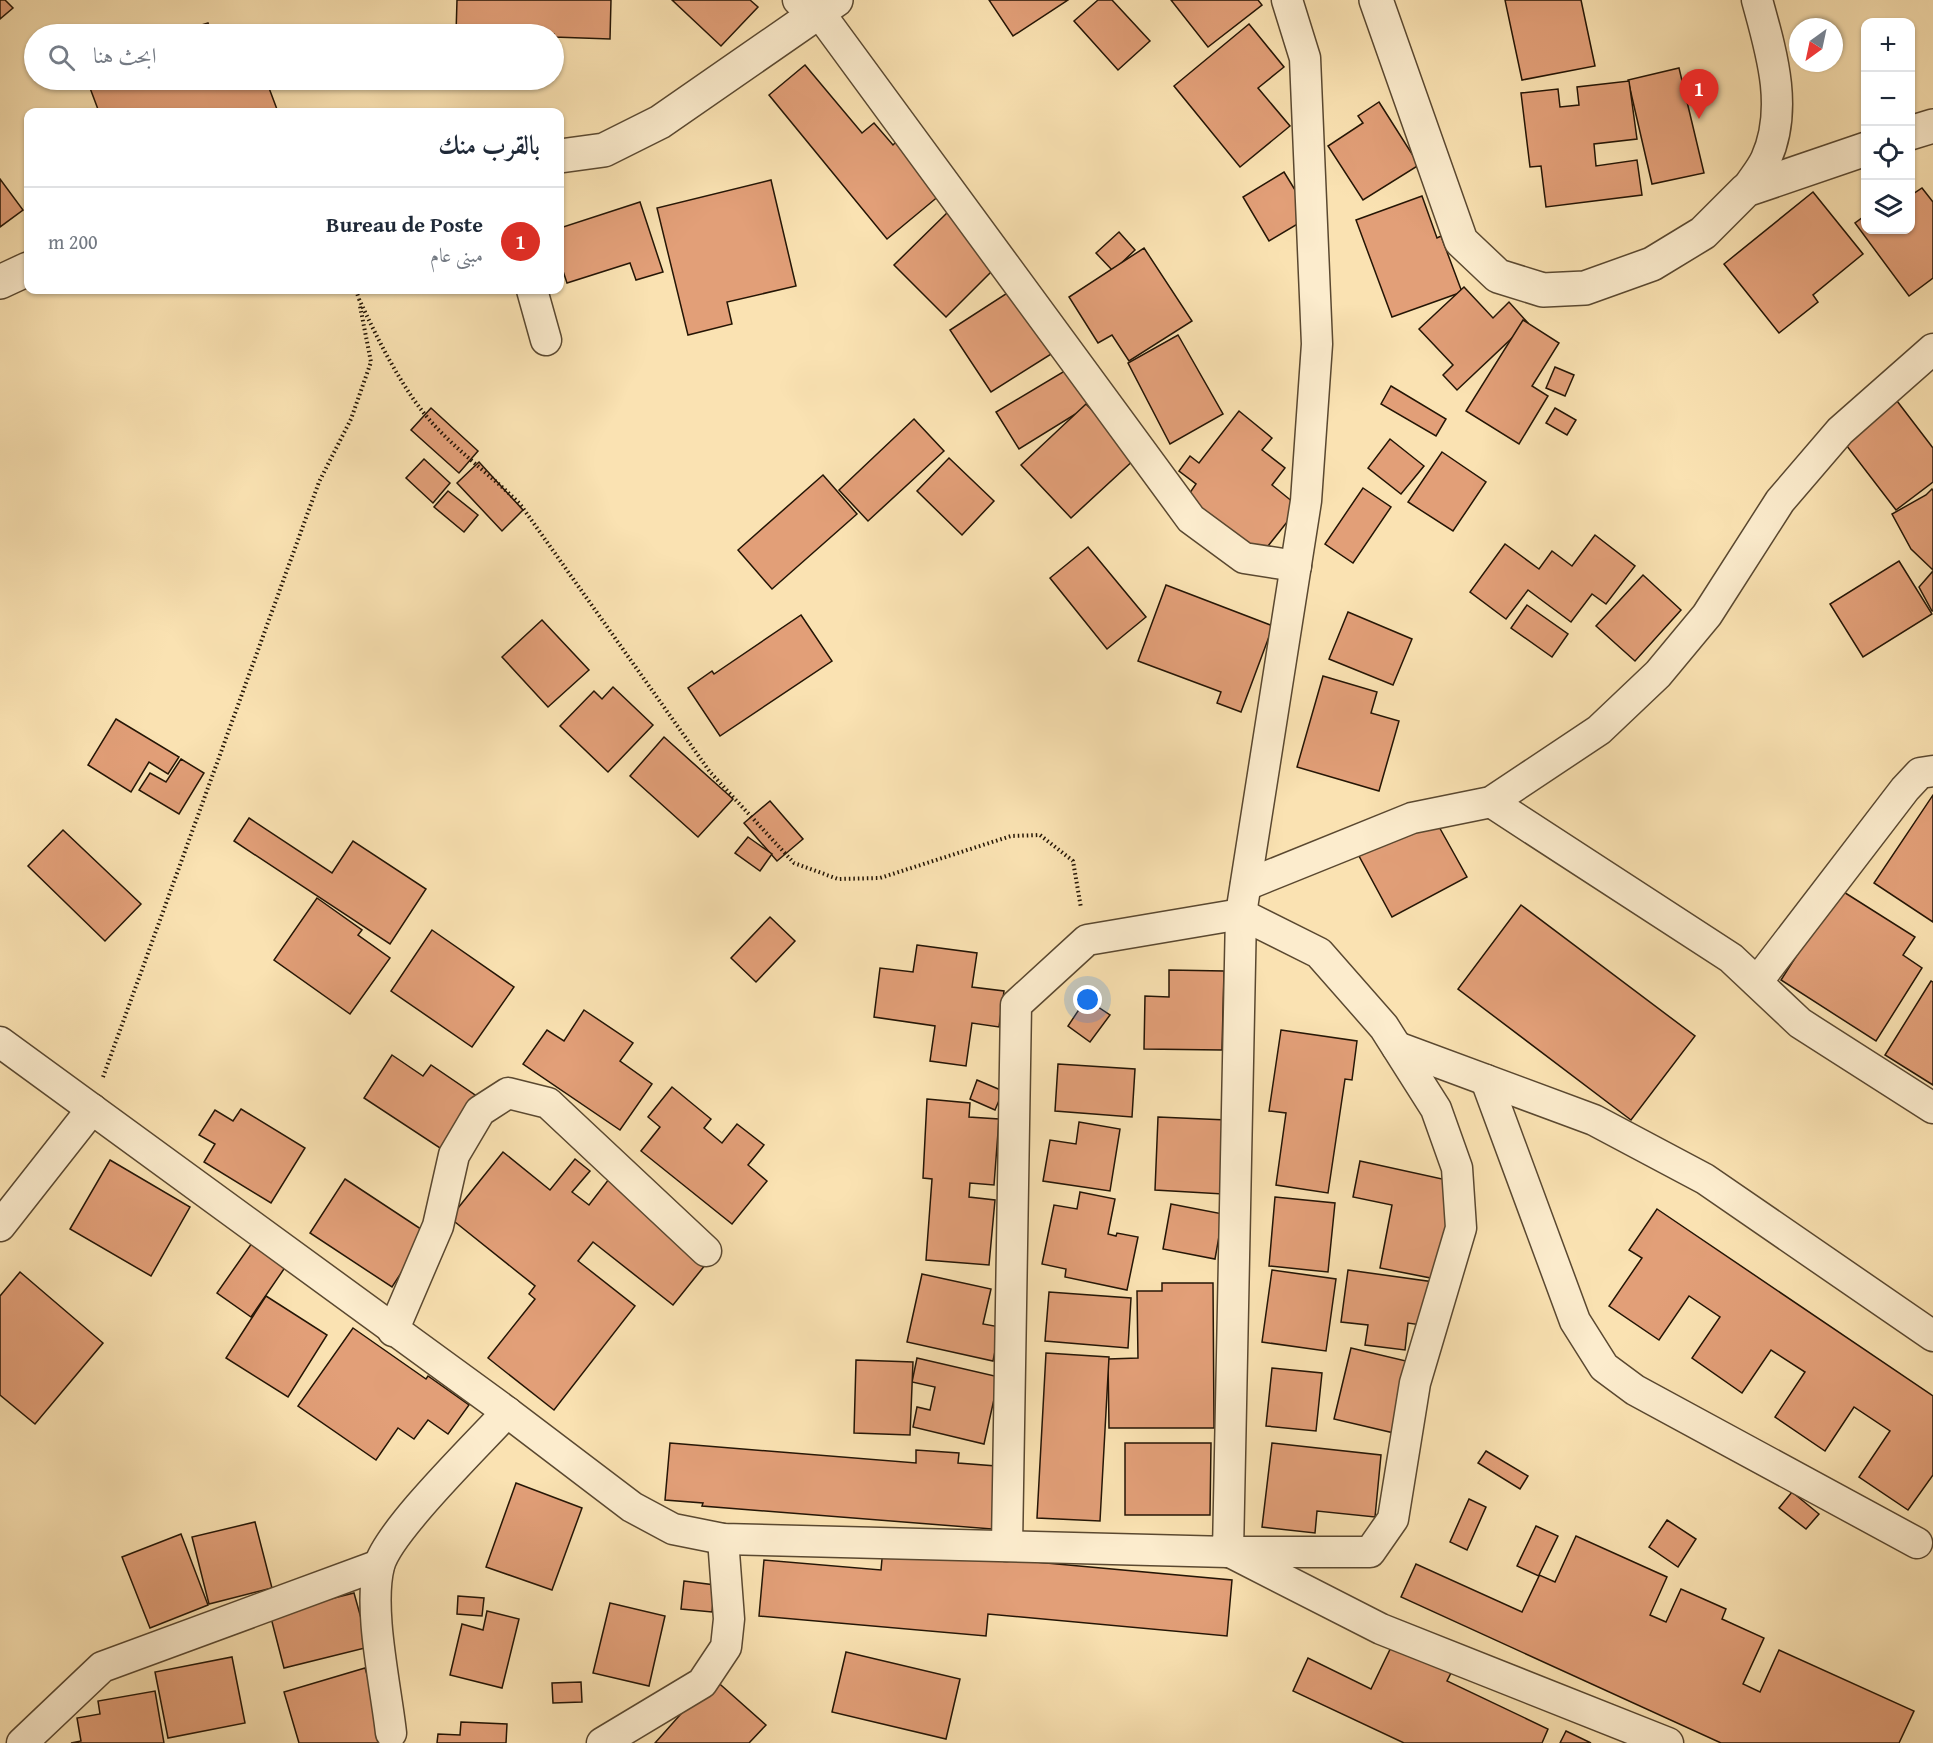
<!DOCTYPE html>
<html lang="ar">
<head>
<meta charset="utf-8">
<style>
  body { margin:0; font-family:"Gentium Book Plus",Amiri,serif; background:#f6f6f7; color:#1f2937; direction:rtl }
  .controls { position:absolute; right:18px; top:18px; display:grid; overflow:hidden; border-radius:12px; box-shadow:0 2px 4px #0004 }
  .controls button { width:54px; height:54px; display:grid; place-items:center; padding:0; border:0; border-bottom:2px solid #e0e1e3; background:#fff; color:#1f2937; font:30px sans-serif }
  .compass { position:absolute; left:1789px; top:18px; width:54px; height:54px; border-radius:50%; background:#fff; box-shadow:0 2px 4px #0004; rotate:213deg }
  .you { position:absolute; left:1088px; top:1000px; width:21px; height:21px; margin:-15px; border:4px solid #fff; border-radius:50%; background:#1a73e8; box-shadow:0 0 0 9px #1a73e833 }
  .badge { display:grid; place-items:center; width:39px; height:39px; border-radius:50%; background:#d93025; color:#fff; font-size:20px; font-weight:700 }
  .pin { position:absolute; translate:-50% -50px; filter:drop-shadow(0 2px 3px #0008) }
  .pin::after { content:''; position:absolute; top:32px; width:21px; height:18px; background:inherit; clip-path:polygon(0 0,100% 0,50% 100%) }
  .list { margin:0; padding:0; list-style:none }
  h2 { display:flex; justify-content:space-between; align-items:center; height:78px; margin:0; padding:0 24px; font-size:26px }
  h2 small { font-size:20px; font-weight:400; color:#747a83 }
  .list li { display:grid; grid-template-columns:39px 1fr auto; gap:18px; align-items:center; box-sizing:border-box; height:108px; padding:0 24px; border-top:2px solid #e0e1e3 }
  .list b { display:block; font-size:22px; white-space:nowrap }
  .list p { margin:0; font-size:20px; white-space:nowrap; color:#747a83 }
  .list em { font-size:20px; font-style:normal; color:#747a83 }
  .icon { flex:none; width:33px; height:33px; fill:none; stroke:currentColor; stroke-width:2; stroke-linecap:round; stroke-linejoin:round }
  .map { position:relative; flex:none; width:1933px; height:1743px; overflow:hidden; direction:ltr }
  .search { position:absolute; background:#fff; box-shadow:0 2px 4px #0004; left:24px; top:24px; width:540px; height:66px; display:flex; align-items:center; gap:15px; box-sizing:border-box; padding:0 21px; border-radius:33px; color:#747a83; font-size:22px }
  .panel { position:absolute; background:#fff; box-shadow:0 2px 4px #0004; left:24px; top:108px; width:540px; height:186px; border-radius:12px; direction:rtl }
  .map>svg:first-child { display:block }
  .building { fill:#e29f78; stroke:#241505; stroke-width:1.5 }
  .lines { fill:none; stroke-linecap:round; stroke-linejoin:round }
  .minor-casing { stroke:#5a4830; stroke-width:33 }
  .tertiary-casing { stroke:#5a4830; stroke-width:36 }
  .path { stroke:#241505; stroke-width:4; stroke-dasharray:1.5 3; stroke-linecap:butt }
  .minor { stroke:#fceccd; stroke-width:30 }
  .tertiary { stroke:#fceccd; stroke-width:33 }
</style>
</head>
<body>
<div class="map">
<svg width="1933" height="1743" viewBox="0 0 1933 1743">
  <rect width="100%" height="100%" fill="#fae2b2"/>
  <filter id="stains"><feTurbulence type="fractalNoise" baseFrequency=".00333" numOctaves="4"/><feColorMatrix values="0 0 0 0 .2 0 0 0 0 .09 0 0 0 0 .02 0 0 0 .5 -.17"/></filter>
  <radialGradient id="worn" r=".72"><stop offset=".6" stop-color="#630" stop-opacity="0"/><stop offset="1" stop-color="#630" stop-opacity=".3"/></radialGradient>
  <g class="building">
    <path d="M0,0H5L13,8L0,19Z"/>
    <path d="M457,0H611L610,39L554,37V34H456Z"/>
    <path d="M672,0H750L758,7L721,46Z"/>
    <path d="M989,0H1068L1013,36Z"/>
    <path d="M1098,0H1112L1150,41L1118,70L1074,21Z"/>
    <path d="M1171,0H1258L1262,5L1208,47Z"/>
    <path d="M1505,0H1581L1595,66L1522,80Z"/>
    <path d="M208,23L212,34H173Z"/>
    <path d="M1249,24L1284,67L1258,88L1290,126L1240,167L1174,86Z"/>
    <path d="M805,65L862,133L874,123L893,145L902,136L946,190L887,239L769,95Z"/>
    <path d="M1679,68L1704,173L1652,184L1628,80Z"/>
    <path d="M87,80H266L278,112H99Z"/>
    <path d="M1629,81L1637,139L1594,144L1596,166L1637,160L1642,195L1546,207L1541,166L1530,167L1521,93L1558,89L1560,107L1579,105L1577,87Z"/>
    <path d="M1379,102L1419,165L1363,200L1328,146L1363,123L1358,116Z"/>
    <path d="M1284,172L1311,216L1269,241L1243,197Z"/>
    <path d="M0,179L23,210L0,227Z"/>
    <path d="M771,180L796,286L727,302L732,324L688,335L657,208Z"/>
    <path d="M1922,188L1933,202V278L1909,296L1855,223L1866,215V230H1910V196Z"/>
    <path d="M1813,192L1863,254L1813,295L1818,302L1779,333L1724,264Z"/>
    <path d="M1422,196L1437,238L1441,236L1462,292L1392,317L1356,220Z"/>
    <path d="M640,202L663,272L636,280L630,263L567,283L560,262V228Z"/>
    <path d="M951,209L1003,260L946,317L894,265Z"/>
    <path d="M1119,232L1135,250L1113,271L1096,253Z"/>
    <path d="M1144,248L1192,321L1129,361L1112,335L1098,343L1069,297Z"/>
    <path d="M1464,287L1493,318L1509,302L1528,323L1457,390L1443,375L1453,365L1419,329Z"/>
    <path d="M1015,288L1056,351L991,392L950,330Z"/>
    <path d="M1523,320L1559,343L1532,386L1548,396L1519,444L1466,411Z"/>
    <path d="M1178,335L1223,414L1170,444L1128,363Z"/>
    <path d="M1073,366L1095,402L1019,449L996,412Z"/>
    <path d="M1555,367L1574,375L1565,396L1546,388Z"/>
    <path d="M1391,386L1446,419L1436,436L1381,404Z"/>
    <path d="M1897,401L1933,448V482L1896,510L1843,441Z"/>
    <path d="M1086,404L1137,457L1071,518L1021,465Z"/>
    <path d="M431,408L478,451L459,473L411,430Z"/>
    <path d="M1555,408L1576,420L1567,435L1546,423Z"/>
    <path d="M1239,411L1272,438L1262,450L1285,468L1272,485L1299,507L1260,556L1187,497L1196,484L1179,471L1190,456L1199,463Z"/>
    <path d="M914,419L944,451L868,521L839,490Z"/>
    <path d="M1390,439L1424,466L1401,494L1368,468Z"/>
    <path d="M1442,452L1486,482L1453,531L1408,502Z"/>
    <path d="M949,458L994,501L962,535L917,491Z"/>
    <path d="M424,459L450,483L433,503L406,478Z"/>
    <path d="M479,462L523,510L502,531L457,483Z"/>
    <path d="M823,475L857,514L772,589L738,550Z"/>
    <path d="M1363,488L1391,507L1353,563L1325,544Z"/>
    <path d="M1932,489L1933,491V570L1911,549L1892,514L1926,495Z"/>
    <path d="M448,491L478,515L464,532L434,507Z"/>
    <path d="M1595,535L1635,566L1606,604L1592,594L1571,622L1528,590L1506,619L1470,592L1505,544L1539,569L1552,551L1572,566Z"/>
    <path d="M1088,547L1146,617L1107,649L1050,578Z"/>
    <path d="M1899,561L1932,614L1863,657L1830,604Z"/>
    <path d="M1933,571V611H1932L1919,587Z"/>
    <path d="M1643,575L1681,610L1635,661L1596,626Z"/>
    <path d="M1166,585L1273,626L1241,712L1217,703L1221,692L1138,661Z"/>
    <path d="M1527,605L1568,634L1552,657L1511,628Z"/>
    <path d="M1348,612L1412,639L1393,685L1329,659Z"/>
    <path d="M801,615L832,661L720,736L688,688L712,671L714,674Z"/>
    <path d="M542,620L589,670L548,707L502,657Z"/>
    <path d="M1323,676L1377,692L1371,713L1399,721L1379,791L1297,767Z"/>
    <path d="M613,687L653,725L608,772L560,726L594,691L602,699Z"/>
    <path d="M116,719L179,757L168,774L149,762L131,792L88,765Z"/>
    <path d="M664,737L733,799L698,837L630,776Z"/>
    <path d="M181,759L204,773L179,814L139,790L150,773L166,782Z"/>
    <path d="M1933,795V922L1874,883Z"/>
    <path d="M770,801L803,839L777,861L744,823Z"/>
    <path d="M1433,816L1467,877L1392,917L1359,856Z"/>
    <path d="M249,818L332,873L353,841L426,889L390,944L234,841Z"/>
    <path d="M63,830L141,904L105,941L28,866Z"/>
    <path d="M748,837L772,854L760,871L735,853Z"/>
    <path d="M1839,889L1915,937L1903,955L1922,968L1876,1041L1781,980Z"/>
    <path d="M317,898L362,930L358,935L390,958L350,1014L274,960Z"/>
    <path d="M1521,905L1695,1036L1631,1120L1458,989Z"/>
    <path d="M770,917L795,941L756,982L731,958Z"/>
    <path d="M432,930L514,987L472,1047L391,991Z"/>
    <path d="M917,945L977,953L972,987L1004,991L999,1027L972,1023L966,1066L930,1061L935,1026L874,1017L880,968L913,972Z"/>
    <path d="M1169,970L1224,971L1222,1050L1144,1049L1145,996L1169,997Z"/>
    <path d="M1931,981L1933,982V1085L1885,1055Z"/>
    <path d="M1086,999L1110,1015L1090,1042L1068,1026Z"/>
    <path d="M584,1010L633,1043L620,1061L652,1084L620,1130L523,1064L547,1030L564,1041Z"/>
    <path d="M1281,1030L1357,1041L1352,1080L1345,1079L1328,1193L1276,1185L1286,1113L1269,1111Z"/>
    <path d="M392,1055L423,1076L431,1065L478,1097L443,1150L364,1098Z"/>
    <path d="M1058,1064L1135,1069L1132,1117L1055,1111Z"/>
    <path d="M977,1080L1003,1091L995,1110L970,1099Z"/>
    <path d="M672,1087L711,1119L704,1128L722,1143L737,1124L764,1145L748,1165L767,1181L732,1224L641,1151L660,1127L648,1117Z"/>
    <path d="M927,1099L970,1103L969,1117L999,1119L994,1185L970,1183L969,1197L995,1200L989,1265L926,1260L932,1179L923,1178Z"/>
    <path d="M241,1109L305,1148L271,1203L204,1162L215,1144L199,1135L215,1110L233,1121Z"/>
    <path d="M1158,1117L1227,1120L1223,1194L1155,1190Z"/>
    <path d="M1079,1122L1120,1129L1110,1191L1043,1181L1050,1140L1076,1144Z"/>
    <path d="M503,1152L550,1190L575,1159L590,1171L572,1192L589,1205L609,1179L710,1259L673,1305L593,1242L578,1261L635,1306L554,1410L488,1358L535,1299L529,1294L535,1286L450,1218Z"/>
    <path d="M110,1160L190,1207L151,1276L70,1229Z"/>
    <path d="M1360,1161L1456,1182L1436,1279L1380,1268L1392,1205L1353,1197Z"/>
    <path d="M345,1179L427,1233L392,1287L310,1233Z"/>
    <path d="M1080,1192L1115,1199L1108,1234L1116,1236L1117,1233L1138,1237L1127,1290L1065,1277L1066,1269L1042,1264L1054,1205L1077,1209Z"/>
    <path d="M1275,1197L1335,1203L1328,1272L1269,1266Z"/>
    <path d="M1171,1204L1223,1214L1215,1259L1163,1249Z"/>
    <path d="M1657,1209L1933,1396V1475L1908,1510L1859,1477L1890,1431L1854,1407L1825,1451L1775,1417L1805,1372L1771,1350L1742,1393L1692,1358L1720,1317L1689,1296L1659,1340L1609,1306L1642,1258L1629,1250Z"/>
    <path d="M252,1243L286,1266L251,1317L217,1293Z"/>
    <path d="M1272,1270L1336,1279L1326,1351L1262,1342Z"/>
    <path d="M1348,1270L1434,1282L1428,1326L1408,1323L1405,1350L1365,1345L1368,1325L1341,1322Z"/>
    <path d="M20,1272L103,1343L35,1424L0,1395V1296Z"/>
    <path d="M922,1274L991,1289L983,1324L1000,1327L993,1361L907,1342Z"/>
    <path d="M1162,1283H1213L1214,1428H1109L1108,1359L1138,1358L1137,1291H1162Z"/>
    <path d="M1049,1292L1131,1298L1128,1348L1045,1341Z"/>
    <path d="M266,1296L327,1335L288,1397L226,1358Z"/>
    <path d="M353,1328L426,1379L428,1376L469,1405L448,1434L428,1420L414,1439L398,1428L376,1460L298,1406Z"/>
    <path d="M1351,1348L1406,1361L1394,1433L1334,1419Z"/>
    <path d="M1046,1353L1109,1357L1100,1521L1037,1518Z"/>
    <path d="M917,1358L999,1377L984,1444L913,1427L917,1407L930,1410L935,1387L912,1382Z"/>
    <path d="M856,1360L913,1362L910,1435L854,1433Z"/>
    <path d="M1272,1368L1322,1373L1316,1431L1266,1426Z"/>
    <path d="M670,1443L916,1463V1450L959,1453L958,1463L996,1466L992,1529L702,1506L703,1503L665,1500Z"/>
    <path d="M1125,1443H1211L1210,1515H1125Z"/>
    <path d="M1272,1443L1381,1455L1375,1517L1317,1511L1315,1533L1262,1527Z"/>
    <path d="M1486,1451L1528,1476L1520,1489L1478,1463Z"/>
    <path d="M516,1483L582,1508L552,1590L486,1567Z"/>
    <path d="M1792,1492L1819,1514L1806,1529L1779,1508Z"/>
    <path d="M1469,1499L1486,1507L1467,1550L1450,1542Z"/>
    <path d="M1667,1520L1696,1539L1678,1567L1649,1547Z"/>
    <path d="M255,1522L272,1588L209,1604L192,1537Z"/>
    <path d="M1536,1526L1558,1536L1539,1575L1555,1582L1576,1536L1667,1577L1650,1615L1666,1622L1681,1589L1726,1609L1722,1619L1764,1638L1743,1684L1760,1692L1779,1650L1914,1711L1899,1743H1721L1401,1597L1416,1564L1522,1612L1539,1576L1517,1566Z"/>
    <path d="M181,1534L208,1605L150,1628L122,1557Z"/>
    <path d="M883,1548L1232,1580L1227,1636L988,1614L986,1636L759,1616L764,1560L881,1570Z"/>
    <path d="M684,1581L715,1585L712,1612L681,1609Z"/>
    <path d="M354,1593L369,1647L284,1668L270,1614Z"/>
    <path d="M458,1596L484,1598L482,1616L457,1614Z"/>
    <path d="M610,1603L665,1616L649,1686L593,1673Z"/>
    <path d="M487,1611L519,1619L502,1688L450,1675L462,1624L483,1630Z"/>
    <path d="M1396,1637L1455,1665L1447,1681L1548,1729L1542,1743H1404L1293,1691L1308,1658L1371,1689Z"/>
    <path d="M846,1652L960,1679L946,1739L832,1712Z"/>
    <path d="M232,1657L245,1723L168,1738L155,1672Z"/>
    <path d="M365,1668L388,1743H299L284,1692Z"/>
    <path d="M713,1678L766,1725L749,1743H655Z"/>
    <path d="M581,1682L582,1702L553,1703L552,1683Z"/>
    <path d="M155,1691L164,1743H71L81,1741L77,1718L100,1714L98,1701Z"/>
    <path d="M461,1722L507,1724L506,1743H437L438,1734L460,1735Z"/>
    <path d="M1566,1731L1591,1743H1560Z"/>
  </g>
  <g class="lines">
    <defs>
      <g id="minor">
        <path d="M798,0L818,11L1191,519L1244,558L1296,566"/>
        <path d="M1746,190C1752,180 1761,170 1766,159C1789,108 1771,51 1757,0"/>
        <path d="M532,290L546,340"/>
        <path d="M1491,802L1731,958L1800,1023L1933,1108"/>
        <path d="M1246,885L1412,818L1491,802L1599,730L1658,674L1707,615L1780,501L1840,431L1933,349"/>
        <path d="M1757,982L1905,789L1920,773L1933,771"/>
        <path d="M0,1042L507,1412L632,1507L673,1529L723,1539L1228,1552L1241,914L1306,501L1317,344L1305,58L1287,0"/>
        <path d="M1397,1047L1594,1120L1705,1179L1933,1336"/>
        <path d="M1486,1080L1575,1321L1604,1367L1635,1390L1917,1543"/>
        <path d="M0,1226L92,1109"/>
        <path d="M393,1331L438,1226L454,1155L480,1111L508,1093L548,1103L706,1251"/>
        <path d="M1007,1546L1016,1005L1087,940L1241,914L1319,953L1384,1027L1436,1109L1457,1168L1461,1228L1415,1383L1393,1519L1370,1552H1228"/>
        <path d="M1234,1554L1381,1629L1668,1743"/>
        <path d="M391,1733C386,1687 368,1609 379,1566C388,1531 479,1443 507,1412"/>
        <path d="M22,1743L102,1667L379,1565"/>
        <path d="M602,1743L702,1683L726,1647L729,1619L723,1539"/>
      </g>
      <g id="tertiary">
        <path d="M1376,0L1461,241L1498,276L1543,290L1585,288L1652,264L1703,233L1746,190L1866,149"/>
        <path d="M1910,133L1933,126"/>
        <path d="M560,156L604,150L660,122L836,0"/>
        <path d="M0,282L28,269"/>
      </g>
    </defs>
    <use href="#minor" class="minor-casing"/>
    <use href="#tertiary" class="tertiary-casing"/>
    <g class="path">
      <path d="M356,290L359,299"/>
      <path d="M359,299C378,340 404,393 435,426C461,454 493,477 520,504L710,772L794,863L838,879L880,878L1011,836L1040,835L1073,861L1081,908"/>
      <path d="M103,1077L319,482L351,419L371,362L360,306"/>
    </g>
    <use href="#minor" class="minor"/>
    <use href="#tertiary" class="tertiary"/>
  </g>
  <rect width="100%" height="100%" filter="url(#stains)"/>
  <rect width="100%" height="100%" fill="url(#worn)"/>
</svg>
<div class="controls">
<button>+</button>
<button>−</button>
<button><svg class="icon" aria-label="locate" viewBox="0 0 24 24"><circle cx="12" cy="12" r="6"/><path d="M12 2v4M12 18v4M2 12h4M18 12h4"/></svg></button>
<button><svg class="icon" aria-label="layers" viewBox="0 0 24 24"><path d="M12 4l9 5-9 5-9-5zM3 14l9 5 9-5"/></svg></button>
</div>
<svg class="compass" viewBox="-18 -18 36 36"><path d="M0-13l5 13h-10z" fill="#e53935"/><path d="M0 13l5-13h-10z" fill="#747a83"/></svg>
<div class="you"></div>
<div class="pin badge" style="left:1699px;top:119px">1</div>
<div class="search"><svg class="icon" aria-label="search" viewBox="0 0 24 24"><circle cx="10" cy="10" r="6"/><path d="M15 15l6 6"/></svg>ابحث هنا</div>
<section class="panel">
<h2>بالقرب منك<small></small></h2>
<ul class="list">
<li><span class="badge">1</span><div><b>Bureau de Poste</b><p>مبنى عام</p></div><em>200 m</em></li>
</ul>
</section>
</div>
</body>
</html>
